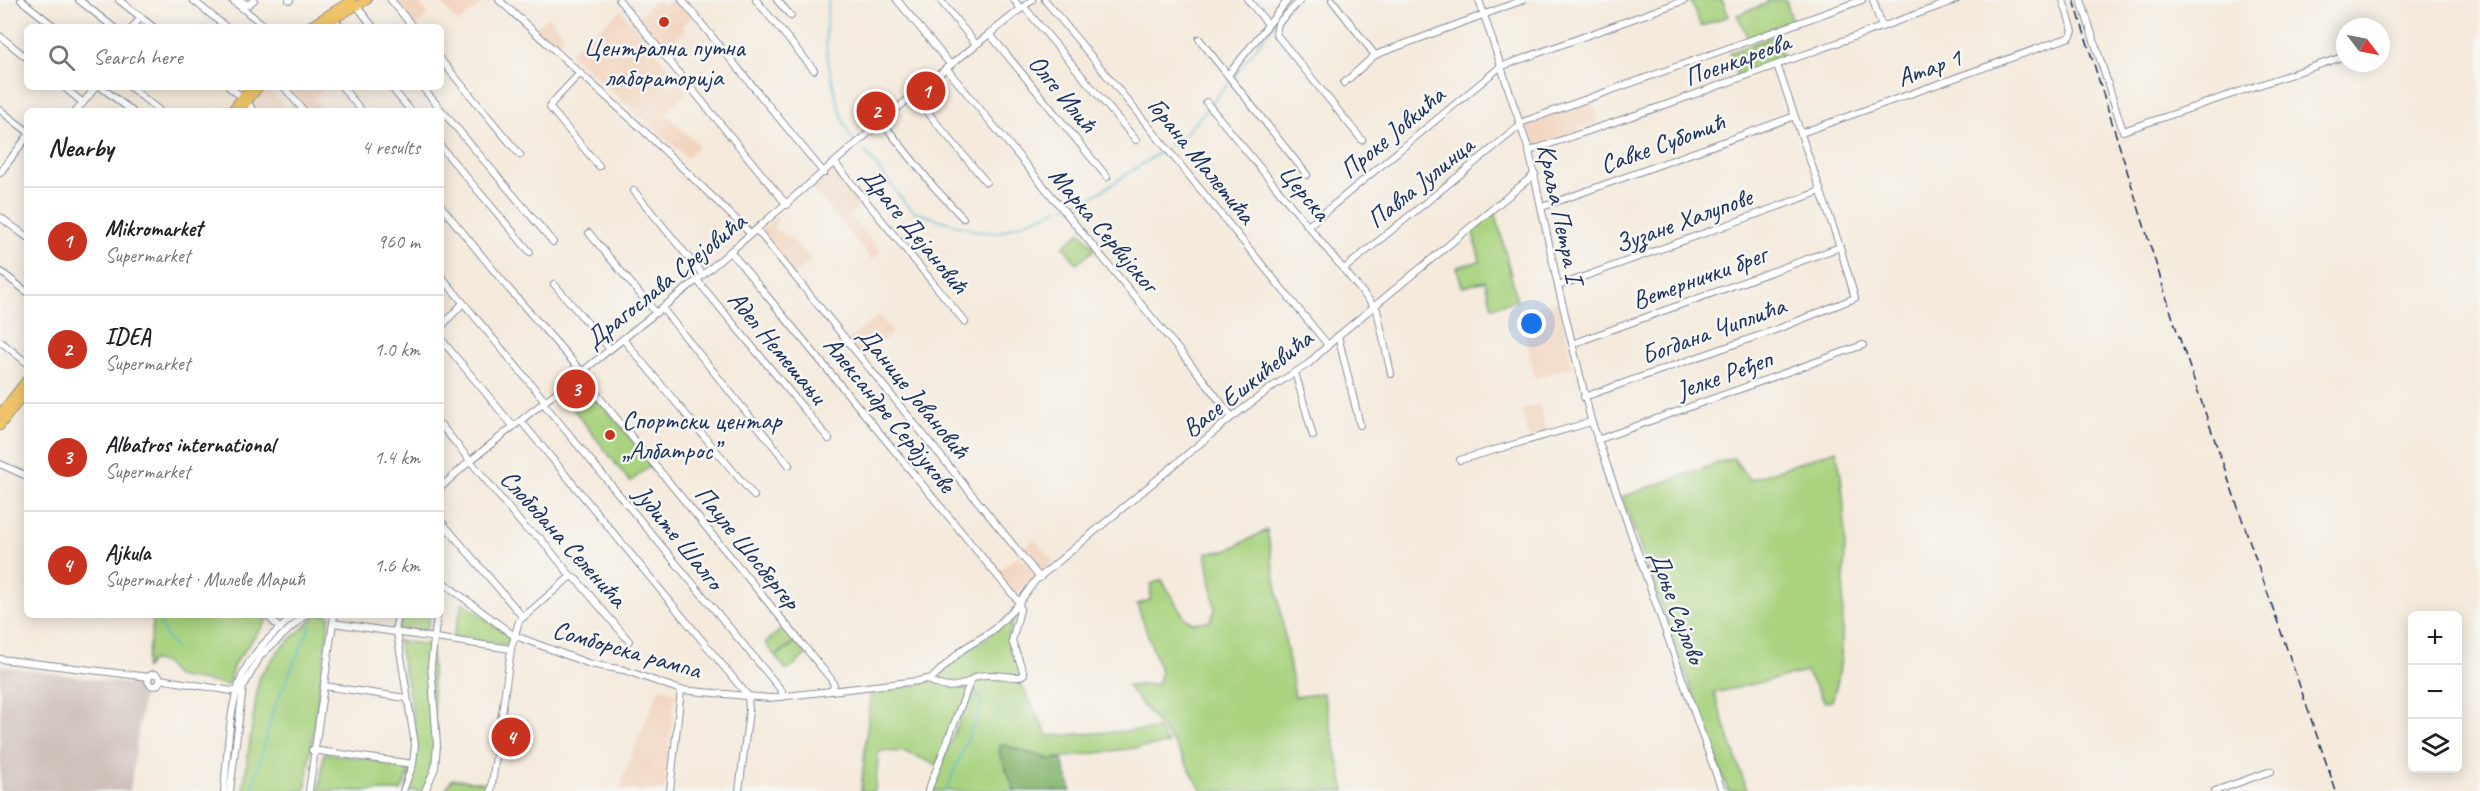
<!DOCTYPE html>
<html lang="en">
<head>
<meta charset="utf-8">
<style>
  body { margin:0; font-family:Caveat,sans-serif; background:#f6f6f6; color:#202124 }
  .controls { position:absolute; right:18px; bottom:18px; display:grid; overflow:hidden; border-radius:9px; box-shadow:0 3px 15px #0003 }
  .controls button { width:54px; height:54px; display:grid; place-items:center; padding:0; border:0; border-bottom:2px solid #e0e0e0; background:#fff; color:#202124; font:30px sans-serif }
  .compass { position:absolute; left:2336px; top:18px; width:54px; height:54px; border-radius:50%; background:#fff; box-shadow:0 3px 15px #0003; rotate:122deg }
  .you { position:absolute; left:1532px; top:324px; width:21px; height:21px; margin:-15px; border:4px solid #fff; border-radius:50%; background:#1a73e8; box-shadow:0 0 0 9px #1a73e833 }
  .badge { display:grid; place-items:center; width:39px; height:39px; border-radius:50%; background:#c8321e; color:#fff; font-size:20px; font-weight:700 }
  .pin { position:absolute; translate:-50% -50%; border:3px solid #fff; box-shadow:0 2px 6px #0006 }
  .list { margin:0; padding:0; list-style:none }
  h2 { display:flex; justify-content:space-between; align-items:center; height:78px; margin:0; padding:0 24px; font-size:26px }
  h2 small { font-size:20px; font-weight:400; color:#757577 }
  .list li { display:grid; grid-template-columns:39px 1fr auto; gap:18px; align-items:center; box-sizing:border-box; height:108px; padding:0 24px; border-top:2px solid #e0e0e0 }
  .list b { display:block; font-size:22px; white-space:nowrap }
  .list p { margin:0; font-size:20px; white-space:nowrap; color:#757577 }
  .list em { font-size:20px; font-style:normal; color:#757577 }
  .icon { flex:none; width:33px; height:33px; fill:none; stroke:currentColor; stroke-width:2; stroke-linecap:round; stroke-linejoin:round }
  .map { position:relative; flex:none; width:2480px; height:791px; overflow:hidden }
  .search { position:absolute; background:#fff; box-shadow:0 3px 15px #0003; left:24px; top:24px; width:420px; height:66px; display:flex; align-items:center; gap:15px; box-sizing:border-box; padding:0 21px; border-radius:9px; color:#757577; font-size:22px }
  .panel { position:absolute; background:#fff; box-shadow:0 3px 15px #0003; left:24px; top:108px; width:420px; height:510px; border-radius:9px }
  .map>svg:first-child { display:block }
  .built { fill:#f2d4be }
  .industrial { fill:#cfc0ba }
  .green { fill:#a9d37f; stroke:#62816e; stroke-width:1.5 }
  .forest { fill:#86b56e; stroke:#507266; stroke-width:1.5 }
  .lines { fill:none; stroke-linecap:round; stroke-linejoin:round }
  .stream { stroke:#52b7d1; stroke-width:1.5 }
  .minor-casing { stroke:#888c9c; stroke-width:8 }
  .major-casing { stroke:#888c9c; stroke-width:10 }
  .minor { stroke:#fff; stroke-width:6 }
  .major { stroke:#efc469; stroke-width:8 }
  .rail { stroke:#1b2f5e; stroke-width:1.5; stroke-dasharray:9 4.5; stroke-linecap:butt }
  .poi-dot { fill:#c8321e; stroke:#f6f6f2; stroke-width:2 }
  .labels { text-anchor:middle; stroke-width:5; stroke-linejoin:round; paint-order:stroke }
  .poi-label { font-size:26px; fill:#1b2f5e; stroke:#f6f6f2 }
  .street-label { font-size:26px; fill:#1b2f5e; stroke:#f6f6f2 }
</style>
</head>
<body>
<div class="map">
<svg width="2480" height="791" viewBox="0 0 2480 791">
  <rect width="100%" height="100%" fill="#f6f6f2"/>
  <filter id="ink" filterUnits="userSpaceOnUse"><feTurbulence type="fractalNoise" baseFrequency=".0167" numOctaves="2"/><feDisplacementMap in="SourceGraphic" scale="12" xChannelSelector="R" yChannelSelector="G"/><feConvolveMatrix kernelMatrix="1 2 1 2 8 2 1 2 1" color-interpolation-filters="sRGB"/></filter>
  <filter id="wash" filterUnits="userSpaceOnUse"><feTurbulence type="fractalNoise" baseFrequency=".008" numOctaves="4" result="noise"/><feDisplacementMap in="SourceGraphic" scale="24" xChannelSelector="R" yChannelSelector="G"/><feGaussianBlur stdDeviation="1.35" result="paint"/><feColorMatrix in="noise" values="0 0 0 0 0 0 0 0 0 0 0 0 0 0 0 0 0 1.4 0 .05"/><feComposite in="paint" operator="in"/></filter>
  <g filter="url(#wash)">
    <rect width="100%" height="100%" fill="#f5eadb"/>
    <g class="built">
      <path d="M393,0H416L429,15L415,26Z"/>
      <path d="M439,0H486L458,23Z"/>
      <path d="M657,0L664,6L675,0L691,18L682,26L685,31L661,50L635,18Z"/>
      <path d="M621,10L672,72L664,80L671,87L678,81L688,92L665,113L699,145L687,158L569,53Z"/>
      <path d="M548,16L564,35L555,47L534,30Z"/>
      <path d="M289,87H327L314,98L324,111H309Z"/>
      <path d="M268,88L286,109L293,104L298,111H258L253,105Z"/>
      <path d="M1592,100L1600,123L1534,146L1525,123Z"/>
      <path d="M833,168L864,204L850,216L881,252L872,260L811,187Z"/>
      <path d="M780,214L773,229L793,239L811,260L793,275L758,232Z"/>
      <path d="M1559,301L1572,367L1535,378L1522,322L1517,323L1515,312Z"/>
      <path d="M879,315L893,333L863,358L849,340Z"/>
      <path d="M1539,404L1547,433L1529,439L1521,410Z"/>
      <path d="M1034,539L1054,561L1039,574L1020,551Z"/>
      <path d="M1019,555L1036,577L1015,594L997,572Z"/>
      <path d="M660,687L675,693L664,791H620L625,771Z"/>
    </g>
    <path class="industrial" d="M0,666L141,686L144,690L130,791H0Z"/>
    <g class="green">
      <path d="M1697,0H1722L1729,16L1701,26L1691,2Z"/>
      <path d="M1767,0H1786L1792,21L1748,38L1737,15L1768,3Z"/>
      <path d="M1775,35L1784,60L1737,77L1729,53Z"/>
      <path d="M1495,210L1517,300L1492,307L1485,281L1462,287L1457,267L1480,261L1472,229Z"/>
      <path d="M1081,232L1095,249L1077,264L1063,246Z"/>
      <path d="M590,390L652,464L630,482L570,405Z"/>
      <path d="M1836,450C1848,501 1845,554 1843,606C1842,640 1843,669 1832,701L1825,702L1806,672L1714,693L1747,791H1728L1622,497L1733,458L1750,480Z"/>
      <path d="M1267,530L1295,697L1323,693L1345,791H1202L1178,749L1127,686L1157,684L1161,672L1137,604L1150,600L1151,584L1162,580L1184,617L1193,623L1210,621L1215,610L1206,552L1226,551Z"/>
      <path d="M463,602L509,637V643L507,645L453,637Z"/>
      <path d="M1017,609L1008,637L1010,648L1024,678L1019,680L1048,736L1158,729L1168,744L1049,759L1001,744L999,752L1015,791H931L962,713L956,711L937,765L906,752L879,751L875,791H861L871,690L925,684L990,635Z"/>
      <path d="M152,615H264L268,619L234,664L228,685L176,676L163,662L151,661L145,669L153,624Z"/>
      <path d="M317,615H330L305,791H243L259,677L280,649Z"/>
      <path d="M400,615H430L426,633L397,629Z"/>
      <path d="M785,626L796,640L775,656L765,643Z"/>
      <path d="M398,641L431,645L435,730L434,766L423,791H406L417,745L415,724Z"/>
      <path d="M797,641L807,654L787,671L776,657Z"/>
      <path d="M324,753L411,766L401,791H319Z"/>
      <path d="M452,779L486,783L485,791H445Z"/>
    </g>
    <path class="forest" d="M1001,744L1049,759H1062L1071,791H1015L999,752Z"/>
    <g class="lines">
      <g class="stream">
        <path d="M829,0C827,14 825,28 826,42C827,63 841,127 854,141"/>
        <path d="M1279,17L1294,0"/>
        <path d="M1234,77L1276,21"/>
        <path d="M1211,103L1229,83"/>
        <path d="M1169,146L1183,136L1207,109"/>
        <path d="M865,151L904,202L915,212L976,231L997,233L1059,209"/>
        <path d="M1064,207L1094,196L1165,149"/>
        <path d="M156,615L167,638L176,649"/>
        <path d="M252,791L273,710L311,625"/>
        <path d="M946,791L983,702L971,689"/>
      </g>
    </g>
  </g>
  <g filter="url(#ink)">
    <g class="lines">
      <defs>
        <g id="minor">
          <path d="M21,0L55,27"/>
          <path d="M79,0L113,27"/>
          <path d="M119,0L153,27"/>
          <path d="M193,0L226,27"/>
          <path d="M232,0L266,27"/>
          <path d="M240,0L248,5L254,0"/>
          <path d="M289,0H290"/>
          <path d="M391,0L413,27"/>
          <path d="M499,0L642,129L751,234"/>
          <path d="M619,0L787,205"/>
          <path d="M682,0L824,173"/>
          <path d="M756,0L814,70"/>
          <path d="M777,0L791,16"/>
          <path d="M897,0L950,64"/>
          <path d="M940,0L975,43"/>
          <path d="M1014,0L1021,9"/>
          <path d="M1045,0L1328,345"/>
          <path d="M1248,0L1267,23"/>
          <path d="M1301,0L1278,23L1276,34L1362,140"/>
          <path d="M1332,0L1375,55"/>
          <path d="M1479,0L1529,151L1558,286L1591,420L1722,791"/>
          <path d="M1873,0L1882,27"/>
          <path d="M2081,0L2123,131L2345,56"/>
          <path d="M357,6L373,27"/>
          <path d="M1024,7L1136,140"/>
          <path d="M334,19L341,27"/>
          <path d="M133,27L141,17"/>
          <path d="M989,33L1107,177"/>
          <path d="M0,36L27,58"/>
          <path d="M1199,39L1307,175"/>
          <path d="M441,60L520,155"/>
          <path d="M946,68L1202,378L1232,417"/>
          <path d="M580,73L552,103L550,108L599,166"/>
          <path d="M1228,75L1288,0"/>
          <path d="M1344,83L1375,55L1523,0"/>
          <path d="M64,87L83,103"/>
          <path d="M101,87L132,111"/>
          <path d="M130,87L160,111"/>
          <path d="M229,87L242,97"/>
          <path d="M284,87L304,111"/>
          <path d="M342,87L362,111"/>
          <path d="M391,87L411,111"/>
          <path d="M422,87L553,242"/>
          <path d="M913,95L986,182"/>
          <path d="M247,102L254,111"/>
          <path d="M1206,102L1377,310L1391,374"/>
          <path d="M0,110L27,131"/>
          <path d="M76,111L96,87"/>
          <path d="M882,122L934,187L963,218"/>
          <path d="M1520,123L1862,0"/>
          <path d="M1801,133L2070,37L2073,31L2063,0"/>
          <path d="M441,147L530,252"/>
          <path d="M1529,151L1665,105L1956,0"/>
          <path d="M835,163L965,322"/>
          <path d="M0,173L27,137"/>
          <path d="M634,191L703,275"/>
          <path d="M441,206L509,289L582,372"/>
          <path d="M1542,207L1795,116"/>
          <path d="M0,217L27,237"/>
          <path d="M1308,226L1500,67L1685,0"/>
          <path d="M757,230L1040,578"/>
          <path d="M589,233L656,313"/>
          <path d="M730,251L1019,602L1020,610L1012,641L1024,674L1019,677C1006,677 980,671 971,680L928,791"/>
          <path d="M1344,269L1521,125"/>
          <path d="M0,271L27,292"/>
          <path d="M441,276L545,401"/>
          <path d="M697,280L829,439"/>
          <path d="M554,284L610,349"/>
          <path d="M1558,286L1821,191"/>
          <path d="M662,308L789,465"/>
          <path d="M441,327L463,303"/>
          <path d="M1338,336L1360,425"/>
          <path d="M441,339L513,426"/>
          <path d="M623,339L754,496"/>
          <path d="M0,341L27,363"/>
          <path d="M1572,344L1840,247"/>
          <path d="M1295,372L1313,436"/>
          <path d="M580,374L831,679L834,685L832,691"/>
          <path d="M1584,397L1775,330L1855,298L1840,247L1777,65"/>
          <path d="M543,403L782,691V697"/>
          <path d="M521,421L748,696L749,711L739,791"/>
          <path d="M441,425L516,517L526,529L540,538L571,576L577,580L629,641"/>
          <path d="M1597,440L1863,345"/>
          <path d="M1460,460L1591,422"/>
          <path d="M0,464L27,476"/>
          <path d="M441,487L470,461L697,280L913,95L1032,0"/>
          <path d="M441,521L522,616"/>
          <path d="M441,581L513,635L590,664L624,670L681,690L769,698L918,681L932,678L963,649L991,632L1016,607L1035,581L1232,417L1275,385L1308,364L1338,336L1535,174"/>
          <path d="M269,617L280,629"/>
          <path d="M333,623L511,649"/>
          <path d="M395,632L398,615"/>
          <path d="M397,632L415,745L413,764L403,791"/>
          <path d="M0,659L149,677"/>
          <circle cx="154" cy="680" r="6"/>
          <path d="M160,679L238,692"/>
          <path d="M928,679C942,689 954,689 970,681"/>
          <path d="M324,686L406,698"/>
          <path d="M312,750L413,764"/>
          <path d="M224,791C228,751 228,695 250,661C262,643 279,629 295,615"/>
          <path d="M230,791L243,687L261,655L305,615"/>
          <path d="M309,791L334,615"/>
          <path d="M425,791L435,768L437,745L431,665L437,615"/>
          <path d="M491,791L511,649L519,621L571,576"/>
          <path d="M670,791L681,690"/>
          <path d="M2215,791L2271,771"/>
        </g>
        <g id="major">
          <path d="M308,27L352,0"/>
          <path d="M320,27L367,0"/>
          <path d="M231,111L250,87"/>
          <path d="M240,111L259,87"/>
          <path d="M0,414L27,379"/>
          <path d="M0,426L27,390"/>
        </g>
      </defs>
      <use href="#minor" class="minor-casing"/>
      <use href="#major" class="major-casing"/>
      <use href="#minor" class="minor"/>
      <use href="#major" class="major"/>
      <path class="rail" d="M2074,0L2175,325L2336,791"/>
    </g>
  </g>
  <g class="poi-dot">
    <circle cx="664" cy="22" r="6"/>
    <circle cx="610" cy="435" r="6"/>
  </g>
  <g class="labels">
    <g class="poi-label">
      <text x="664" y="56">Централна путна<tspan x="664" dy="30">лабораторија</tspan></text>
      <text x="622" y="429" text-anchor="start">Спортски центар<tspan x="622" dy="30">„Албатрос”</tspan></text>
    </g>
    <g class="street-label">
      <text transform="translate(1737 59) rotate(-20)" y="9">Поенкареова</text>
      <text transform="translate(1929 67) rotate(-20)" y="9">Атар 1</text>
      <text transform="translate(1063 93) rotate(51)" y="9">Олге Илић</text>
      <text transform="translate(1392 132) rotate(-40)" y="9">Проке Јовкића</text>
      <text transform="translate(1662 143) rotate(-20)" y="9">Савке Суботић</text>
      <text transform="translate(1202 160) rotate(51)" y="9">Горана Малетића</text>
      <text transform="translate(1420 182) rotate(-39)" y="9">Павла Јулинца</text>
      <text transform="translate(1305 192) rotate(50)" y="9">Церска</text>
      <text transform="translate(1561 213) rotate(78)" y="9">Краља Петра I</text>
      <text transform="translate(1683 220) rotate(-20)" y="9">Зузане Халупове</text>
      <text transform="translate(1104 229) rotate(50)" y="9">Марка Сервијског</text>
      <text transform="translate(915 230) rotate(51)" y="9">Драге Дејановић</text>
      <text transform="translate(1699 277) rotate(-20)" y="9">Ветернички брег</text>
      <text transform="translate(665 280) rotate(-39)" y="9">Драгослава Срејовића</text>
      <text transform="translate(1713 330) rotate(-20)" y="9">Богдана Чиплића</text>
      <text transform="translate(778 347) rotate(50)" y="9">Адел Немешањи</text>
      <text transform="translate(1724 374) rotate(-20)" y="9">Јелке Ређеп</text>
      <text transform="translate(1247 383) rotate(-38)" y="9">Васе Ешкићевића</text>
      <text transform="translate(914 392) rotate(51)" y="9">Данице Јовановић</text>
      <text transform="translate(890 414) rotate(51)" y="9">Александре Сердјукове</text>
      <text transform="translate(679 537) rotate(51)" y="9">Јудите Шалго</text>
      <text transform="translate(564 538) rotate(48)" y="9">Слободана Селенића</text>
      <text transform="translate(748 547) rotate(51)" y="9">Пауле Шосбергер</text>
      <text transform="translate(1678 607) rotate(70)" y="9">Доње Сајлово</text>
      <text transform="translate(627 649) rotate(16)" y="9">Сомборска рампа</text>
    </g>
  </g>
</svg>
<div class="controls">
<button>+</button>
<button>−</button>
<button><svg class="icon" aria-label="layers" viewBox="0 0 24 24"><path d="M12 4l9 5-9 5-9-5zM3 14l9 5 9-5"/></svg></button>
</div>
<svg class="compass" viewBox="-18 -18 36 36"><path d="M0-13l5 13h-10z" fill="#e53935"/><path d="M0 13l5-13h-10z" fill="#757577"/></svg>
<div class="you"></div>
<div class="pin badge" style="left:926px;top:91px">1</div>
<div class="pin badge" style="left:876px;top:111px">2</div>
<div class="pin badge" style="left:576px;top:389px">3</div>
<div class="pin badge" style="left:511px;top:737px">4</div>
<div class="search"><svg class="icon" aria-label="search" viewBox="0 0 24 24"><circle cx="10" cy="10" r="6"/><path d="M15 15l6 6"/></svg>Search here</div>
<section class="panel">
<h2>Nearby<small>4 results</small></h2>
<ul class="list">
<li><span class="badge">1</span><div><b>Mikromarket</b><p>Supermarket</p></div><em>960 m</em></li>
<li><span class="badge">2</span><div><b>IDEA</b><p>Supermarket</p></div><em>1.0 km</em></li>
<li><span class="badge">3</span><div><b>Albatros international</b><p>Supermarket</p></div><em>1.4 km</em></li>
<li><span class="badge">4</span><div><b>Ajkula</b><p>Supermarket · Милеве Марић</p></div><em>1.6 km</em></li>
</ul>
</section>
</div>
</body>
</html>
